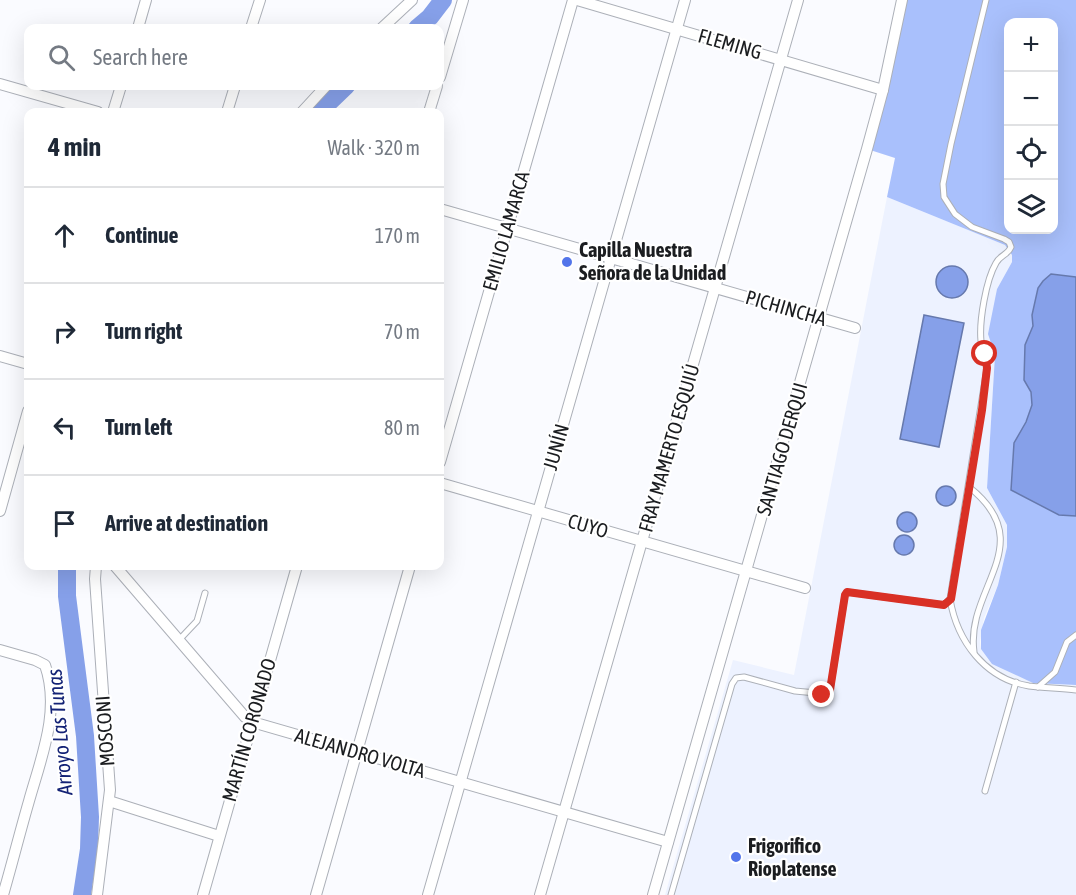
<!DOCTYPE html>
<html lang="en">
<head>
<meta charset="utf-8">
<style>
  body { margin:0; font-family:"Asap Condensed",sans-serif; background:#f6f6f7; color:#1f2937 }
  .controls { position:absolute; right:18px; top:18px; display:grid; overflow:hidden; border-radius:12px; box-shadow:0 6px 24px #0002 }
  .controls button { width:54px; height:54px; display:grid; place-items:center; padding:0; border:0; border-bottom:2px solid #e0e1e3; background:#fff; color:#1f2937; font:30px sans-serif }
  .stop { position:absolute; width:18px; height:18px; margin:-14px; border:4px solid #d93025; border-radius:50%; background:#fff }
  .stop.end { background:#d93025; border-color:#fff; box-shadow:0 2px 6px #0008 }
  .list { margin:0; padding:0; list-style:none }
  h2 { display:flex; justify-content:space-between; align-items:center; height:78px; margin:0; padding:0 24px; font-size:26px }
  h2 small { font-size:20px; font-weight:400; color:#747a83 }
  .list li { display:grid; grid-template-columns:39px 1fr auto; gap:18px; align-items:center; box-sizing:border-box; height:96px; padding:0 24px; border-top:2px solid #e0e1e3 }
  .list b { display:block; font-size:22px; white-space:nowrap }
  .list em { font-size:20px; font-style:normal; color:#747a83 }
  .icon { flex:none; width:33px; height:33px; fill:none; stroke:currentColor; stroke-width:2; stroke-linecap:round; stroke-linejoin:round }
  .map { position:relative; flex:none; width:1076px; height:895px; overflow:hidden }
  .search { position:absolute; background:#fff; box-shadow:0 6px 24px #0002; left:24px; top:24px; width:420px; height:66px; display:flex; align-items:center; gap:15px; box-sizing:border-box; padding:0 21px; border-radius:12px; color:#747a83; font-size:22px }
  .panel { position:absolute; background:#fff; box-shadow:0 6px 24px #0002; left:24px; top:108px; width:420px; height:462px; border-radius:12px }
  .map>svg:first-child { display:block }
  .built { fill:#edf2ff }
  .forest { fill:#a9c0fc; fill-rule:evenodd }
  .water { fill:#86a0e9; stroke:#6679ad; stroke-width:1.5 }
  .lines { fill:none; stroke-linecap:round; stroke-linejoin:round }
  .river { stroke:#86a0e9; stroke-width:18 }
  .lane-casing { stroke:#acb0b8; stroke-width:7 }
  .street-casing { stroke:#acb0b8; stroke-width:12 }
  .lane { stroke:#fff; stroke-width:5 }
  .street { stroke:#fff; stroke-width:10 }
  .route { stroke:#d93025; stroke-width:8 }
  .poi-dot { fill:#5375ea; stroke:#fff; stroke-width:2 }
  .labels { text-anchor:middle; stroke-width:4.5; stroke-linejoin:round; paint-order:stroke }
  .street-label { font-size:20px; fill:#1b1d20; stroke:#fff }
  .poi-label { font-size:20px; font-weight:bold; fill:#1b1d20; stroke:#fff; text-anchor:start }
  .water-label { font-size:21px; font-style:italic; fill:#142376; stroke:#fff }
</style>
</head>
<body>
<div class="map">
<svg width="1076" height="895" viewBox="0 0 1076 895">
  <rect width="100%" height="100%" fill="#fafbff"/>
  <path class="built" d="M887,197L1005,245L1012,255V262L997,289L991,344L995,355L987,488L1007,525V547L998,585L984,618L980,642L981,649L1033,683L1076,685V895H665L733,660L794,675Z"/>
  <path class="forest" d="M901,0H1076V685L1033,683L992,664L981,649V630L998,585L1007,547V525L987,488L995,355L988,334L997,289L1012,262V255L1005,245L887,197L895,158L867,149ZM1008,22H1054V230H1008Z"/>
  <g class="water">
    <circle cx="952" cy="282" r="16"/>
    <path d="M1051,274L1076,277V516L1059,515L1011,490L1014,443L1026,422L1032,405L1031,392L1024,380L1025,345L1033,326L1032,315L1038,288L1043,281Z"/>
    <path d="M924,315L964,323L939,447L900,439Z"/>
    <circle cx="946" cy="496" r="10"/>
    <circle cx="907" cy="522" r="10"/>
    <circle cx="904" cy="545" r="10"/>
  </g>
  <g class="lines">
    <g class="river">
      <path d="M417,28L430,17L443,0"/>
      <path d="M319,112L346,86"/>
      <path d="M67,566V596L85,736L90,817L89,849L82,895"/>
    </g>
    <defs>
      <g id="lane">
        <path d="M986,0L951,144L943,184L944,197L955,214L972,227L1004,239L1009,242L1011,247C1008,255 1000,255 996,263C986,280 979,321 981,341C982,350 986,359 987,368L950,599C957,641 985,679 1029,686C1045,688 1061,688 1076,690"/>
        <path d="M969,487C1041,544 965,588 974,652"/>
        <path d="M179,640L197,621L205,593"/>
        <path d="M1038,687L1055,672L1067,642L1076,635"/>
        <path d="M985,791L1016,682"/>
        <path d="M671,895L732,684L736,678L744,677L795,691L826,694L830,690L845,595L847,592L944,605L950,599"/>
      </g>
      <g id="street">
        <path d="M577,0L883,90"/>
        <path d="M138,28L146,0"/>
        <path d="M251,28L260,0"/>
        <path d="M382,28L412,0"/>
        <path d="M440,77L463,0"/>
        <path d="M0,84L98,112"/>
        <path d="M113,112L121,86"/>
        <path d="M227,112L235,86"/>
        <path d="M302,112L326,86"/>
        <path d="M429,112L437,86"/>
        <path d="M440,209L855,328"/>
        <path d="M0,356L28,364"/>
        <path d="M440,462L573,0"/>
        <path d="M440,483L805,588"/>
        <path d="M0,511L28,411"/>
        <path d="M96,566L95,579L110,790L97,895"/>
        <path d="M115,566L245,717L252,722L668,842"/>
        <path d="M0,650L35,660L45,665C61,710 41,758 29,801C20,832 12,864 3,895"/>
        <path d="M109,801L219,836"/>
        <path d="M203,895L297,566"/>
        <path d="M316,895L410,566"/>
        <path d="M428,895L685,0"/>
        <path d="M540,895L798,0"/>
        <path d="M653,895L867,149L883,90L902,0"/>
      </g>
    </defs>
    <use href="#lane" class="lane-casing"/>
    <use href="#street" class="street-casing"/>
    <use href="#lane" class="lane"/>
    <use href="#street" class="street"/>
  </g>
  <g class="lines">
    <path class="route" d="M822,695L830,690L845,595L847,592L944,605L951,599L982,410L987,368L985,354"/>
  </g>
  <g class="poi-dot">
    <circle cx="567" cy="262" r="6"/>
    <circle cx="736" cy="857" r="6"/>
  </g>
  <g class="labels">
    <g class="street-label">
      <text transform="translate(730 44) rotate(16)" y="7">FLEMING</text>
      <text transform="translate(506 231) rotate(-74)" y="7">EMILIO LAMARCA</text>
      <text transform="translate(786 308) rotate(16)" y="7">PICHINCHA</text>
      <text transform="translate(556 447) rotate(-74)" y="7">JUNÍN</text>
      <text transform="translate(669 448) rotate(-74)" y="7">FRAY MAMERTO ESQUIÚ</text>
      <text transform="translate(782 449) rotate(-74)" y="7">SANTIAGO DERQUI</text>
      <text transform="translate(588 526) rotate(16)" y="7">CUYO</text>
      <text transform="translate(249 730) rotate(-74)" y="7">MARTÍN CORONADO</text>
      <text transform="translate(105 731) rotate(-94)" y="7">MOSCONI</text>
      <text transform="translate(360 753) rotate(16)" y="7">ALEJANDRO VOLTA</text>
    </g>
    <g class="poi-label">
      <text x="579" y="257">Capilla Nuestra<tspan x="579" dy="23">Señora de la Unidad</tspan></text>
      <text x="748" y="853">Frigorifico<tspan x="748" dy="23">Rioplatense</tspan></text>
    </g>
    <g class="water-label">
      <text transform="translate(60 732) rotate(-95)" y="7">Arroyo Las Tunas</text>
    </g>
  </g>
</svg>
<div class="controls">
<button>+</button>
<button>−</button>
<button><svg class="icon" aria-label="locate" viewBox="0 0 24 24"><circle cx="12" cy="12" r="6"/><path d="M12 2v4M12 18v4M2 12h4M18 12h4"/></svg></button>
<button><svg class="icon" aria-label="layers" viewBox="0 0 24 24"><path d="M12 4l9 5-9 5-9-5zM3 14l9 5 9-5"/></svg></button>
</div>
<div class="stop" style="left:985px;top:354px"></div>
<div class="stop end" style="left:822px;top:695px"></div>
<div class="search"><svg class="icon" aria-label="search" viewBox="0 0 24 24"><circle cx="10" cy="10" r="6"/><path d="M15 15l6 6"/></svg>Search here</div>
<section class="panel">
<h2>4 min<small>Walk · 320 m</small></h2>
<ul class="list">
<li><svg class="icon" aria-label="ahead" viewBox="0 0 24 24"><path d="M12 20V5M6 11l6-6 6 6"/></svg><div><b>Continue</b></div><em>170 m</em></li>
<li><svg class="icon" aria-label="right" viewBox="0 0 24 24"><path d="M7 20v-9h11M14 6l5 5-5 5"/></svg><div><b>Turn right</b></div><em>70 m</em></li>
<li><svg class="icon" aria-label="left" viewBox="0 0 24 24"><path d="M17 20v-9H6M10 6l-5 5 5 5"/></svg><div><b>Turn left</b></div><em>80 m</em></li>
<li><svg class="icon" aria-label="arrive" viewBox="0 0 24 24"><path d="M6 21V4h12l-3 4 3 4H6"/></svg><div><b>Arrive at destination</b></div></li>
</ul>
</section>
</div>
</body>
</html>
